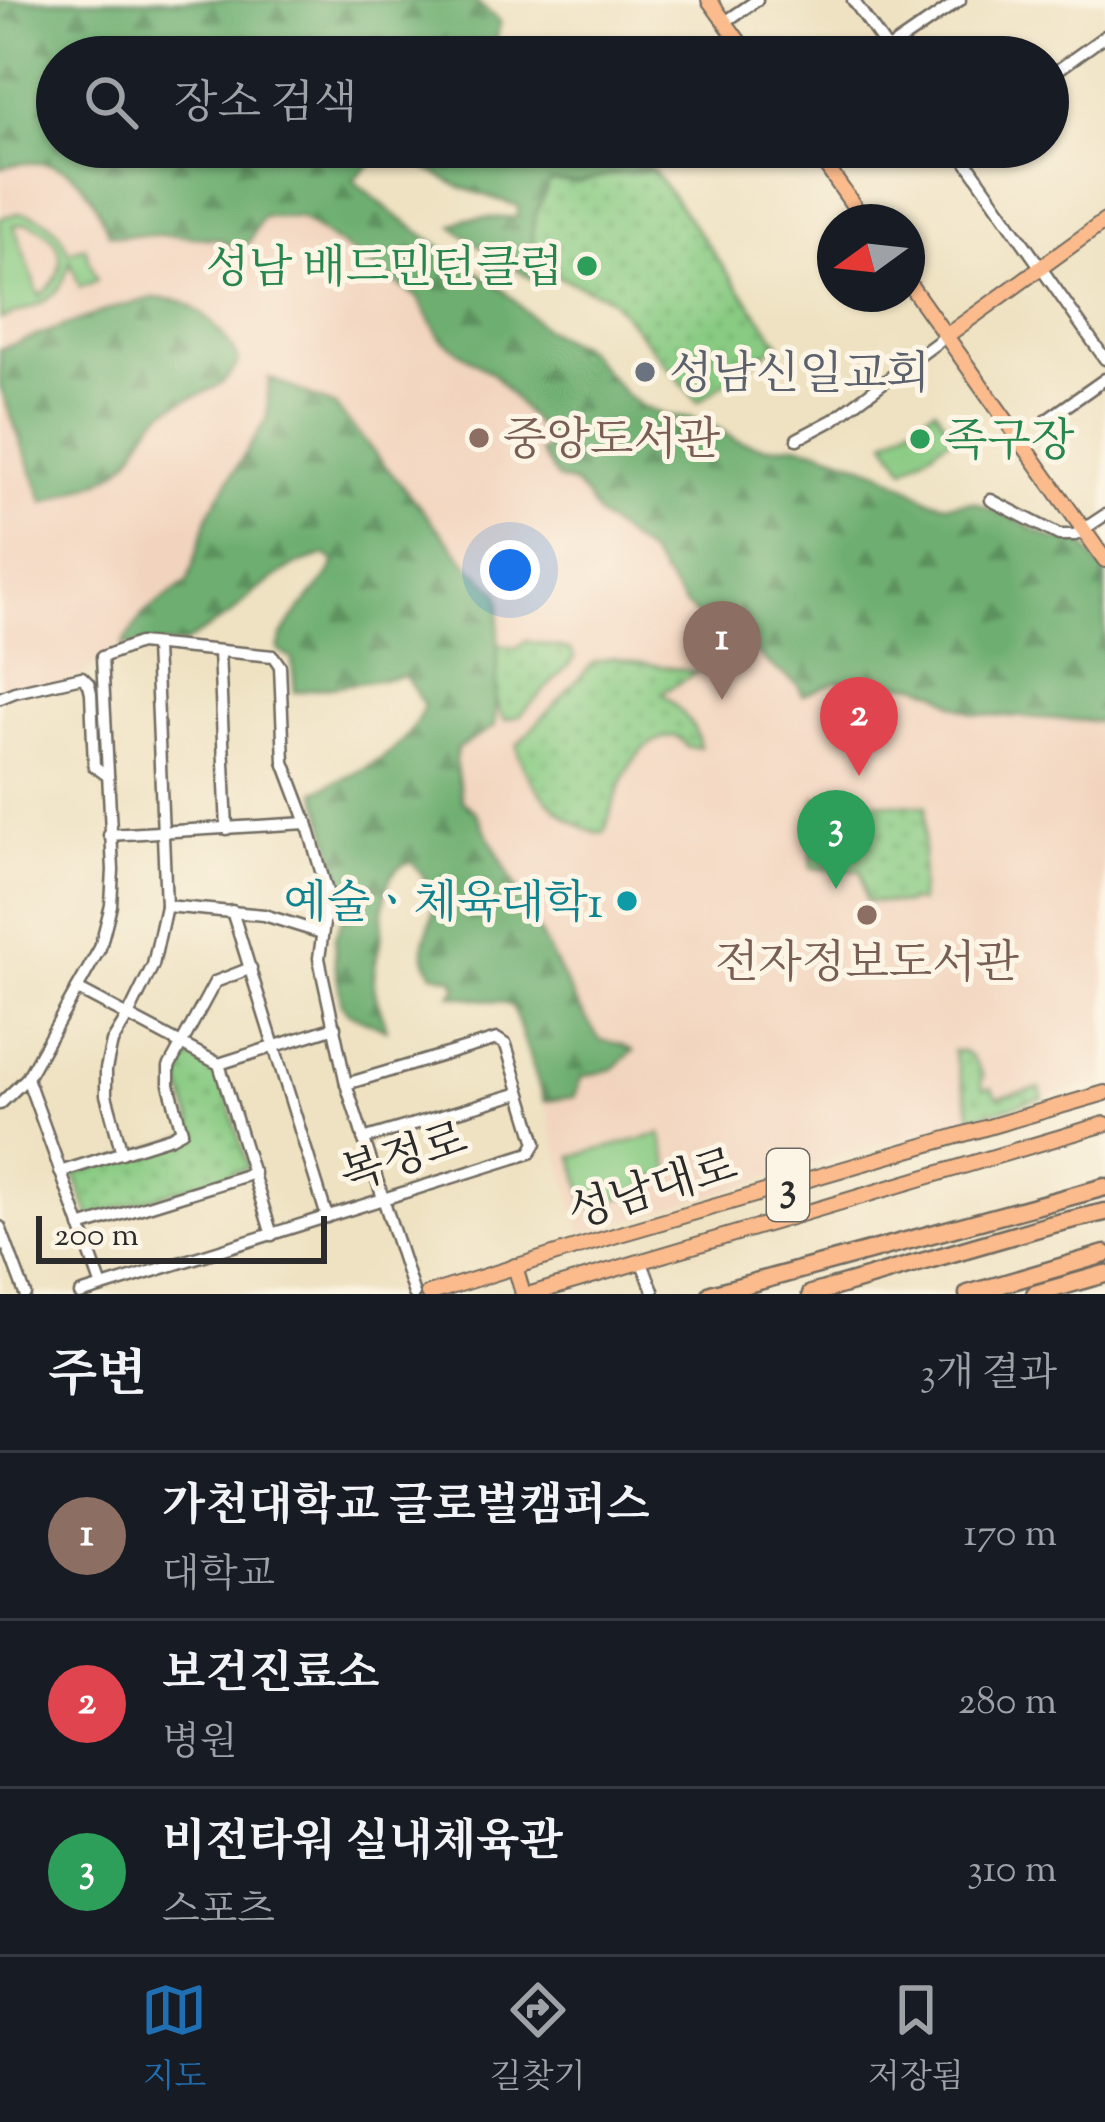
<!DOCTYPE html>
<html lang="ko">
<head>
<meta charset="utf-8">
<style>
  body { margin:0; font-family:"Sorts Mill Goudy","Noto Serif KR",serif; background:#242831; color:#f1f3f6 }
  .compass { position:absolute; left:817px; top:204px; width:108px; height:108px; border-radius:50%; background:#171b24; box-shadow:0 3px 9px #0004; rotate:255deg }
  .scale { position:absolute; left:36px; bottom:30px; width:291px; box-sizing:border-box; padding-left:12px; border:6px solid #2b2b2b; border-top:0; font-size:33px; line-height:42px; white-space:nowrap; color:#2b2b2b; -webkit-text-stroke:9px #fcf5e5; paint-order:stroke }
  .you { position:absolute; left:510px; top:570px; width:42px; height:42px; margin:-30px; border:9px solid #fff; border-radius:50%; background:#1a73e8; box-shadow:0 0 0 18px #1a73e833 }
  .badge { display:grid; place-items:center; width:78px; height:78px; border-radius:50%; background:#1f6fb2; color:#fff; font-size:39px; font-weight:700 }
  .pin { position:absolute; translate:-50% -99px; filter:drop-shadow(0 3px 6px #0008) }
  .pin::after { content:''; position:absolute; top:63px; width:42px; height:36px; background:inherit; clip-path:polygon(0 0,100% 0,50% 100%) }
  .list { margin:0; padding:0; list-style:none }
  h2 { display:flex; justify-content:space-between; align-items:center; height:156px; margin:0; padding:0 48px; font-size:51px }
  h2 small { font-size:39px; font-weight:400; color:#9ea1a6 }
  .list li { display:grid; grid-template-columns:78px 1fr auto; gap:36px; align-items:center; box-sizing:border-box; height:168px; padding:0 48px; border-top:3px solid #363941 }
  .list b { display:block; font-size:45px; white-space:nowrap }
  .list p { margin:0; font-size:39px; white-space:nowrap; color:#9ea1a6 }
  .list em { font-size:39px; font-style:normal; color:#9ea1a6 }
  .icon { flex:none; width:66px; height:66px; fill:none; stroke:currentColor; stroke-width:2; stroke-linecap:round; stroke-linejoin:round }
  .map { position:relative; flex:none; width:1105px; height:1294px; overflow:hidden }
  .search { position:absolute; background:#171b24; box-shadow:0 3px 9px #0004; left:36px; right:36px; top:36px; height:132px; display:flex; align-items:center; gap:30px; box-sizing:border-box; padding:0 42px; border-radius:66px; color:#9ea1a6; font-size:45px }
  .sheet { height:660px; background:#171b24 }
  nav { display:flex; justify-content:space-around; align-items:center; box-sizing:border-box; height:168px; border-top:3px solid #363941; background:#171b24; font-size:33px; color:#9ea1a6 }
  nav a { display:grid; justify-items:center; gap:6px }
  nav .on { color:#1f6fb2 }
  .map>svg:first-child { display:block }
  .built { fill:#f2d4be }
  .grass { fill:url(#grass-dots); stroke:#5a7b57; stroke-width:3 }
  .forest { fill:url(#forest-firs); stroke:#4c6d4e; stroke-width:3 }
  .pitch { fill:#89cb83; stroke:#5a7b57; stroke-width:3; fill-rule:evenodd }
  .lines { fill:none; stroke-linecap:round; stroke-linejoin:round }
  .minor-casing { stroke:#706b60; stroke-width:15 }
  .major-casing { stroke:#706b60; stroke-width:18 }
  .highway-casing { stroke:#706b60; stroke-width:21 }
  .minor { stroke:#fff; stroke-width:10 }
  .major { stroke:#fbbb8c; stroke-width:14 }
  .highway { stroke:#fbbb8c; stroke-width:16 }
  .leisure-dot { fill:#2e9e5b; stroke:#fcf5e5; stroke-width:4.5 }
  .worship-dot { fill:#6b7280; stroke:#fcf5e5; stroke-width:4.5 }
  .education-dot { fill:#8d6e63; stroke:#fcf5e5; stroke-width:4.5 }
  .culture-dot { fill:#0f9aa8; stroke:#fcf5e5; stroke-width:4.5 }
  .labels { text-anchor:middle; stroke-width:10; stroke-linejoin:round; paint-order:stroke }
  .shield { fill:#fcf5e5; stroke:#6a6863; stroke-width:3 }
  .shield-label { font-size:42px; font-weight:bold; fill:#2b2b2b }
  .leisure-label { font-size:45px; fill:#27864d; stroke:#fcf5e5; text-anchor:end }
  .worship-label { font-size:45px; fill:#5b616d; stroke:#fcf5e5; text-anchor:start }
  .education-label { font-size:45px; fill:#785e54; stroke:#fcf5e5; text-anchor:start }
  .culture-label { font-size:45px; fill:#0d838f; stroke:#fcf5e5; text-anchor:end }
  .street-label { font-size:45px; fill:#2b2b2b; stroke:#fcf5e5 }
</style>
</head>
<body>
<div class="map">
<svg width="1105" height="1294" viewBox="0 0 1105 1294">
  <defs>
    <pattern id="grass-dots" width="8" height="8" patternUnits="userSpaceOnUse" patternTransform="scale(3)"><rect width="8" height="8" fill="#89cb83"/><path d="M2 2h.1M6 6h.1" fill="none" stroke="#76ae71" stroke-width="1.8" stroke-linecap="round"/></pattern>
    <pattern id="forest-firs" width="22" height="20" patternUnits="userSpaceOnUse" patternTransform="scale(3)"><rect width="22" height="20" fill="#6eaf71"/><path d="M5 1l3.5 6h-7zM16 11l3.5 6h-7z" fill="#5b8f5d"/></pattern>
  </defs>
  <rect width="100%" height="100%" fill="#fcf5e5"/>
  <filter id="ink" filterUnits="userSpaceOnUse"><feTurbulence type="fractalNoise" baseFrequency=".00833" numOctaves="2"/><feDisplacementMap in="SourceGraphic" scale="24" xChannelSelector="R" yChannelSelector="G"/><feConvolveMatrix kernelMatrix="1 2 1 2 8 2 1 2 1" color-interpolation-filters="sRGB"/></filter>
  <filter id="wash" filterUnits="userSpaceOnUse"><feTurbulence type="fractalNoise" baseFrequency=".004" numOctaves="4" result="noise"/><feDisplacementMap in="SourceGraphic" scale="48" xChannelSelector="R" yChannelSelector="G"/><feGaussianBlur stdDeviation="2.7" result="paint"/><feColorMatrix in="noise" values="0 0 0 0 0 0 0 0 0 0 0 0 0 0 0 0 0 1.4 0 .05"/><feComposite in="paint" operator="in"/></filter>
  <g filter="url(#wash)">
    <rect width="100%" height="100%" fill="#efe2c2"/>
    <path class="built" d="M21,162L55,163L75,176L92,200L109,234L172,235L219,239L243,253L262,217H299L417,297L441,339L494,375L517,401L535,423L549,448L541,452L586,496L598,516L648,554L685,605L706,623H726L765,661L798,685L803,695L838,681L917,685L939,694L955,705L975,714L1105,722V1081L951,1123L582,1234L544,1101L574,1097L581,1077L613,1069L621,1044L600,1040L576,1003L476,812L462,801L457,775V749L495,726L500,602L490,582L471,568L335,406L269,379L267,418L210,511L188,581L143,614L125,644L107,653L82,677L0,698V168Z"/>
    <g class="grass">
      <path d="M653,170L779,343L698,402L610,298L547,272L532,242L530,228L550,180C587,183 615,171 653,170Z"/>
      <path d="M526,641L571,650L575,658L520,716L505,720C489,702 497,668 498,644L516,649Z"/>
      <path d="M612,658L697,672L662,693C679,708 697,724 700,747H687C681,737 676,734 663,738C625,750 616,800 604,833C571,833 519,778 517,745L594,662Z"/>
      <path d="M816,798L926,806L920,902L908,901L907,904L866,901L861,871L811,868Z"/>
      <path d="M953,1051C972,1050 976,1063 984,1078L981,1080L983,1089L991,1088L998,1097L1040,1088L1043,1098L972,1117Z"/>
      <path d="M191,1055L219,1071L248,1168L90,1217L74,1175L195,1133L179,1077Z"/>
    </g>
    <g class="forest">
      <path d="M0,0H474L500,22L497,38L480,57H57V147H390L353,180L394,214L504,291L543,328L564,340L582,346L624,393L641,406L664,415L690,418L719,429L738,441L766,447L795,445L821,450L880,471L930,500L947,504L974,502L1012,518L1053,539L1081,541L1105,574V722L975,714L954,705L939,693L917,685L838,681L803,695L798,685L765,661L726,624L706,623L685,605L648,554L598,516L586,496L574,484L558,479L540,452L549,448L535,423L494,375L441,339L417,297L299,217H262L243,253L219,239L172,235L118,236L109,234C86,177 64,150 0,168Z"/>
      <path d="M397,147H620L653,170L611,174L578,183L550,181C531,226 524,226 547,272L543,283C528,279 519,270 506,261C487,249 469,242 453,226L465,219L518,217V206L460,187L412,161Z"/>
      <path d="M154,298C163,299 176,299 185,303C205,312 231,341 239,362C221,394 197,392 169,408C149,419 142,443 128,460C110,483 71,491 44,503L0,387V349L116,307Z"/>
      <path d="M269,378L335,406L471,568L498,592L500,601L495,726L457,749L455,761L462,801L476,812L576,1003L600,1040L621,1044L633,1051L613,1069L581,1077L575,1097L544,1101L513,1007L502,1002L451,995L457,988L453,978L433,974C428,965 423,956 424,946C424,935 431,926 432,916C436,895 426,876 411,862C380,868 384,912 381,937C378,952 373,968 374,984C375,1001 384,1014 386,1030L347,1012L342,1005L335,964V937L345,911L341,879L316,791C362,771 405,755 424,706L405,676L295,692L292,659L278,650C285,614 321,594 335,562L325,555L295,565L278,576L255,592L231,614L183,644L122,646L143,614L188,581L210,511L267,418Z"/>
    </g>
    <g class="pitch">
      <path d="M19,213C45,215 61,228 68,252L85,247L97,281L80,287L70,261C61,303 35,306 0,319V218ZM27,223C65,234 72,273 39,296L14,225Z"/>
      <path d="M935,408L953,436L905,469L886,441Z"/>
      <path d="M661,1134L671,1173L649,1179L651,1190L587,1207L573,1156Z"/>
    </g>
  </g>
  <g filter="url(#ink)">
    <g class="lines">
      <defs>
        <g id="minor">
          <path d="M853,0L893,57"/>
          <path d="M725,22L757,0"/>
          <path d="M877,57L960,0"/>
          <path d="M1048,77L1105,36"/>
          <path d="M956,147L1105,359"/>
          <path d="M1048,419L1105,379"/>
          <path d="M797,439L833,420L946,336"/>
          <path d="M991,500L1059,535H1075L1105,515"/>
          <path d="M219,652L227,829"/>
          <path d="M0,698L15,692L82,677L89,684L91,693L94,766L108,776"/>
          <path d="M109,835L307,823"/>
          <path d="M166,906L264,915L322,933"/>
          <path d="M232,911L327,1217"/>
          <path d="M77,989L219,1064L272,1235"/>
          <path d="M219,1064L335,1027"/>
          <path d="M27,1078L102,1287"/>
          <path d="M0,1104L27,1078L100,948L111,905L113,870L102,657L139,643L273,656L280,666L284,762L307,823L328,895L319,958L322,973L346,1084L414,1294"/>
          <path d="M363,1139L520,1093"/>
          <path d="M122,1153L106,1095V1069L112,1042L129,1014L153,965L166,906L155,647"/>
          <path d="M60,1172L171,1137L182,1131L169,1085V1067L215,982L251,968"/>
          <path d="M0,1227L25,1294"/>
          <path d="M80,1227L254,1173"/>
          <path d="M641,1261L653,1290"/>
          <path d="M80,1294L530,1153L536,1143L506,1045L497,1039L346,1084"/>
        </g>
        <g id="major">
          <path d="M709,0L750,57"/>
          <path d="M813,147L865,222"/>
          <path d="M907,281L1105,560"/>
          <path d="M946,336L1105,221"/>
          <path d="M515,1266L523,1294"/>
          <path d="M428,1294L620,1234L1105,1093"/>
          <path d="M531,1294L1105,1124"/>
        </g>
        <g id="highway">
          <path d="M711,1294L1105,1187"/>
          <path d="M811,1294L1049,1225L1105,1212"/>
          <path d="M968,1294L1105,1254"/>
          <path d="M1035,1294L1105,1274"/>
        </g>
      </defs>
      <use href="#minor" class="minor-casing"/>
      <use href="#major" class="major-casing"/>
      <use href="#highway" class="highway-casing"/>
      <use href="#minor" class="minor"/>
      <use href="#major" class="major"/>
      <use href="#highway" class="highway"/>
    </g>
  </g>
  <g class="leisure-dot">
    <circle cx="587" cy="266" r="12"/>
    <circle cx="920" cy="439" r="12"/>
  </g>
  <circle class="worship-dot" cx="645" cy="372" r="12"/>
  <g class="education-dot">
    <circle cx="479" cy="438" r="12"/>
    <circle cx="867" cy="915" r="12"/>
  </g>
  <circle class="culture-dot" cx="627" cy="901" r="12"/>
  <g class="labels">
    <rect class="shield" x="767" y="1149" width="42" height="72" rx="9"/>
    <g class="shield-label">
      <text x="788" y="1200">3</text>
    </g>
    <g class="leisure-label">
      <text x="563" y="282">성남 배드민턴클럽</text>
      <text x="944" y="455" text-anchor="start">족구장</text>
    </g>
    <g class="worship-label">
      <text x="669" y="388">성남신일교회</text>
    </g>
    <g class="education-label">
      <text x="503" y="454">중앙도서관</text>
      <text x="867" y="977" text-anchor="middle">전자정보도서관</text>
    </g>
    <g class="culture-label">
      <text x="603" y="917">예술ㆍ체육대학1</text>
    </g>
    <g class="street-label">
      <text transform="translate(403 1155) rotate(-18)" y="16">복정로</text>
      <text transform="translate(652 1187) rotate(-17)" y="16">성남대로</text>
    </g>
  </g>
</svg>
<svg class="compass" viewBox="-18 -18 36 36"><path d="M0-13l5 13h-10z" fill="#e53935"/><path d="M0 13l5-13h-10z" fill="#9ea1a6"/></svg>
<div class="scale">200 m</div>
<div class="you"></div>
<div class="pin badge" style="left:722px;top:700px;background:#8d6e63">1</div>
<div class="pin badge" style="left:859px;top:776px;background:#e0444e">2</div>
<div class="pin badge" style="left:836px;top:889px;background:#2e9e5b">3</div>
<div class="search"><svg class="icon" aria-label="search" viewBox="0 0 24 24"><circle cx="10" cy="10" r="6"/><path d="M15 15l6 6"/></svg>장소 검색</div>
</div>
<section class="sheet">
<h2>주변<small>3개 결과</small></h2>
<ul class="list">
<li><span class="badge" style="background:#8d6e63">1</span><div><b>가천대학교 글로벌캠퍼스</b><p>대학교</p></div><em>170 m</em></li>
<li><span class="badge" style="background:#e0444e">2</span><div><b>보건진료소</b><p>병원</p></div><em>280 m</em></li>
<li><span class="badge" style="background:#2e9e5b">3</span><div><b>비전타워 실내체육관</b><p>스포츠</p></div><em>310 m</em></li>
</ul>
</section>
<nav>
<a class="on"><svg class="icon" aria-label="map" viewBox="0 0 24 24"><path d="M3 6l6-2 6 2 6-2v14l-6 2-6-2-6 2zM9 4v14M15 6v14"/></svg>지도</a>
<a><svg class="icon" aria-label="directions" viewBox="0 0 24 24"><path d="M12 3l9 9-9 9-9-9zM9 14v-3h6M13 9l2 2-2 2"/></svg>길찾기</a>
<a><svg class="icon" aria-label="saved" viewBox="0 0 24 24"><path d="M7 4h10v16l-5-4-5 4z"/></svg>저장됨</a>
</nav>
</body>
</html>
